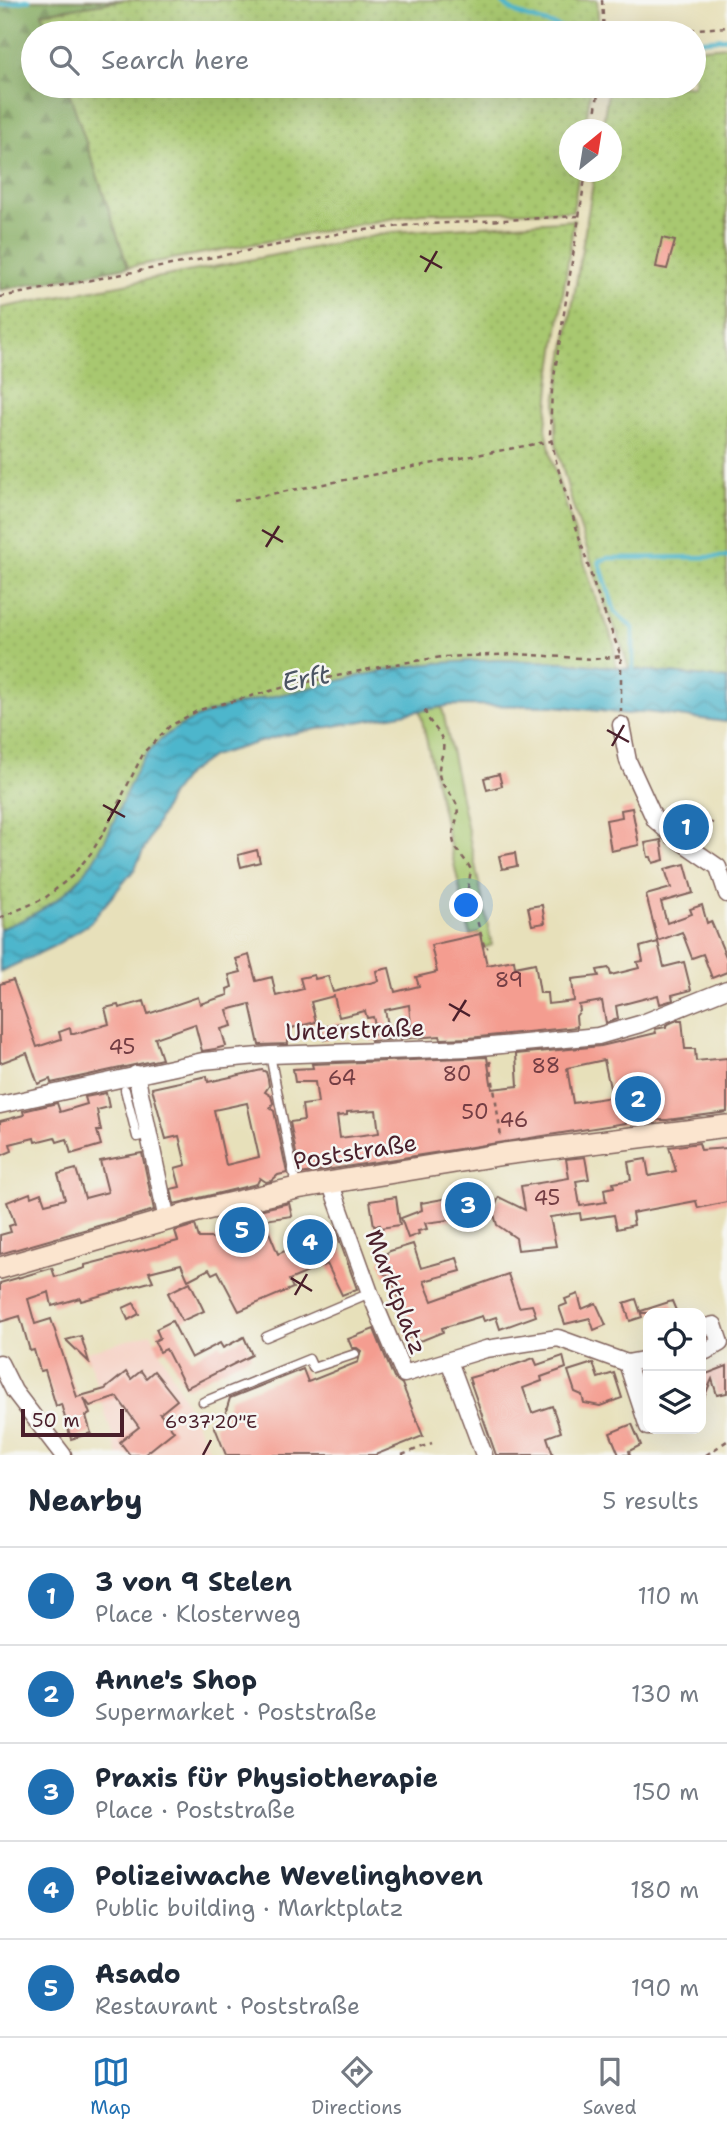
<!DOCTYPE html>
<html lang="en">
<head>
<meta charset="utf-8">
<style>
  body { margin:0; font-family:"Shantell Sans",sans-serif; background:#f6f6f7; color:#1f2937 }
  .controls { position:absolute; right:21px; bottom:21px; display:grid; overflow:hidden; border-radius:14px; box-shadow:0 7px 28px #0002 }
  .controls button { width:63px; height:63px; display:grid; place-items:center; padding:0; border:0; border-bottom:2px solid #e0e1e3; background:#fff; color:#1f2937; font:35px sans-serif }
  .compass { position:absolute; left:559px; top:119px; width:63px; height:63px; border-radius:50%; background:#fff; box-shadow:0 7px 28px #0002; rotate:30deg }
  .scale { position:absolute; left:21px; bottom:18px; width:103px; box-sizing:border-box; padding-left:7px; border:4px solid #4a1f2b; border-top:0; font-size:19px; line-height:24px; white-space:nowrap; color:#4a1f2b; -webkit-text-stroke:5px #f6f6f2; paint-order:stroke }
  .you { position:absolute; left:467px; top:906px; width:24px; height:24px; margin:-18px; border:5px solid #fff; border-radius:50%; background:#1a73e8; box-shadow:0 0 0 10px #1a73e833 }
  .badge { display:grid; place-items:center; width:46px; height:46px; border-radius:50%; background:#1f6fb2; color:#fff; font-size:23px; font-weight:700 }
  .pin { position:absolute; translate:-50% -50%; border:4px solid #fff; box-shadow:0 2px 7px #0006 }
  .list { margin:0; padding:0; list-style:none }
  h2 { display:flex; justify-content:space-between; align-items:center; height:91px; margin:0; padding:0 28px; font-size:30px }
  h2 small { font-size:23px; font-weight:400; color:#747a83 }
  .list li { display:grid; grid-template-columns:46px 1fr auto; gap:21px; align-items:center; box-sizing:border-box; height:98px; padding:0 28px; border-top:2px solid #e0e1e3 }
  .list b { display:block; font-size:26px; white-space:nowrap }
  .list p { margin:0; font-size:23px; white-space:nowrap; color:#747a83 }
  .list em { font-size:23px; font-style:normal; color:#747a83 }
  .icon { flex:none; width:38px; height:38px; fill:none; stroke:currentColor; stroke-width:2; stroke-linecap:round; stroke-linejoin:round }
  .map { position:relative; flex:none; width:727px; height:1455px; overflow:hidden }
  .search { position:absolute; background:#fff; box-shadow:0 7px 28px #0002; left:21px; right:21px; top:21px; height:77px; display:flex; align-items:center; gap:18px; box-sizing:border-box; padding:0 24px; border-radius:38px; color:#747a83; font-size:26px }
  .sheet { height:581px; background:#fff }
  nav { display:flex; justify-content:space-around; align-items:center; box-sizing:border-box; height:98px; border-top:2px solid #e0e1e3; background:#fff; font-size:19px; color:#747a83 }
  nav a { display:grid; justify-items:center; gap:4px }
  nav .on { color:#1f6fb2 }
  .map>svg:first-child { display:block }
  .built { fill:#f6d1c5 }
  .grass { fill:url(#grass-dots); stroke:#79744e; stroke-width:2 }
  .forest { fill:url(#forest-firs); stroke:#686646; stroke-width:2 }
  .garden { fill:#a8c870; stroke:#79744e; stroke-width:2 }
  .water { fill:url(#water-waves); stroke:#4c6a7c; stroke-width:2 }
  .lines { fill:none; stroke-linecap:round; stroke-linejoin:round }
  .stream { stroke:#4eb6cc; stroke-width:4.5 }
  .building { fill:#f49d90; fill-rule:evenodd }
  .lane-casing { stroke:#81635d; stroke-width:11 }
  .street-casing { stroke:#81635d; stroke-width:19 }
  .secondary-casing { stroke:#81635d; stroke-width:24 }
  .path { stroke:#81635d; stroke-width:2.5; stroke-dasharray:5 5; stroke-linecap:butt }
  .lane { stroke:#fff; stroke-width:8 }
  .street { stroke:#fff; stroke-width:16 }
  .secondary { stroke:#fbe5cf; stroke-width:21 }
  .ticks { fill:none; stroke:#4a1f2b; stroke-width:2.5 }
  .labels { text-anchor:middle; stroke-width:5; stroke-linejoin:round; paint-order:stroke }
  .number-label { font-size:21px; fill:#743e44 }
  .street-label { font-size:24px; fill:#4a1f2b; stroke:#f6f6f2 }
  .water-label { font-size:26px; font-style:italic; fill:#4b5463; stroke:#f6f6f2 }
  .ticks-label { font-size:18px; text-anchor:middle; fill:#4a1f2b; stroke:#f6f6f2; stroke-width:5; stroke-linejoin:round; paint-order:stroke }
</style>
</head>
<body>
<div class="map">
<svg width="727" height="1455" viewBox="0 0 727 1455">
  <defs>
    <pattern id="grass-dots" width="8" height="8" patternUnits="userSpaceOnUse" patternTransform="scale(1.75)"><rect width="8" height="8" fill="#a8c870"/><path d="M2 2h.1M6 6h.1" fill="none" stroke="#92ab61" stroke-width="1.8" stroke-linecap="round"/></pattern>
    <pattern id="forest-firs" width="22" height="20" patternUnits="userSpaceOnUse" patternTransform="scale(1.75)"><rect width="22" height="20" fill="#86ac62"/><path d="M5 1l3.5 6h-7zM16 11l3.5 6h-7z" fill="#708b51"/></pattern>
    <pattern id="water-waves" width="16" height="10" patternUnits="userSpaceOnUse" patternTransform="scale(1.75)"><rect width="16" height="10" fill="#4eb6cc"/><path d="M0 5q4-4 8 0t8 0" fill="none" stroke="#4393a6"/></pattern>
  </defs>
  <rect width="100%" height="100%" fill="#f6f6f2"/>
  <filter id="ink" filterUnits="userSpaceOnUse"><feTurbulence type="fractalNoise" baseFrequency=".0143" numOctaves="2"/><feDisplacementMap in="SourceGraphic" scale="14" xChannelSelector="R" yChannelSelector="G"/><feConvolveMatrix kernelMatrix="1 2 1 2 8 2 1 2 1" color-interpolation-filters="sRGB"/></filter>
  <filter id="wash" filterUnits="userSpaceOnUse"><feTurbulence type="fractalNoise" baseFrequency=".00686" numOctaves="4" result="noise"/><feDisplacementMap in="SourceGraphic" scale="28" xChannelSelector="R" yChannelSelector="G"/><feGaussianBlur stdDeviation="1.57" result="paint"/><feColorMatrix in="noise" values="0 0 0 0 0 0 0 0 0 0 0 0 0 0 0 0 0 1.4 0 .05"/><feComposite in="paint" operator="in"/></filter>
  <g filter="url(#wash)">
    <rect width="100%" height="100%" fill="#e7e0ba"/>
    <path class="built" d="M151,1333L212,1455H118L87,1352Z"/>
    <g class="grass">
      <path d="M122,0H597L599,33H49L42,13Z"/>
      <path d="M727,46V679L629,669L619,637L608,613L572,503L556,444V402L595,172H612V130L602,129L609,86H694V49Z"/>
      <path d="M67,86H591L585,129L570,130V172H579L573,211L422,213L128,267Z"/>
      <path d="M574,220L551,377L546,428L552,461L597,602L614,642L616,668L563,662L498,660L418,666L249,702L125,797L111,832L89,869L65,895L28,919L0,929V308L394,232Z"/>
    </g>
    <path class="forest" d="M0,0H122L42,13L49,33H33V86H67L128,267L0,290Z"/>
    <path class="garden" d="M442,707L492,945L483,948L479,933L470,935L420,711Z"/>
    <path class="water" d="M498,660L563,662L727,679V722L646,712L627,714L554,706L452,705L284,735L212,756L187,774L170,796L134,870L90,923L54,946L0,972V929C65,905 94,873 119,809C129,786 140,757 159,741C193,711 241,704 283,694C328,684 373,671 419,665C445,662 472,661 498,660Z"/>
    <g class="lines">
      <g class="stream">
        <path d="M500,0C519,22 550,20 574,33"/>
        <path d="M0,5L29,0"/>
        <path d="M694,41L727,38"/>
        <path d="M633,673V628L615,612L599,561L608,558L727,557"/>
      </g>
    </g>
    <g id="blocks">
      <g class="building">
        <path d="M662,238L675,241L667,269L656,267Z"/>
        <path d="M499,774L502,786L487,790L484,778Z"/>
        <path d="M632,808L639,845L611,851L606,820L622,817L621,810Z"/>
        <path d="M661,840L664,860L653,863L651,857H648L645,843Z"/>
        <path d="M257,850L260,862L241,867L238,855Z"/>
        <path d="M515,853L517,866L502,869L499,856Z"/>
        <path d="M685,864L693,893L661,902L667,923L692,914L690,909L702,905L707,923L711,921L727,959V972L712,978L703,954L692,958L682,932L658,941L646,895L671,888L665,869Z"/>
        <path d="M542,905L545,923L532,925L528,907Z"/>
        <path d="M480,934L487,965L514,960L515,967L535,963L540,993H547L548,1004L574,1001L572,979L599,976L597,970L609,968L611,975L639,968L637,962L643,961L640,947L658,942L664,967L684,962L691,990L672,995L673,1000L660,1004L658,995L616,1006L618,1019L606,1023L602,1001L579,1005L580,1011L576,1016L577,1027L469,1038L441,1039L440,1036L371,1041L370,1035L377,1033L373,1017L367,1018L365,1011L339,1017L334,996L311,1002L316,1022L287,1029L288,1044L259,1045L250,1004L227,1010L232,1026L221,1029L226,1046L215,1049L202,1051L195,1024L155,1038L162,1059L51,1083L50,1079L38,1084L27,1053L0,1063V984L13,980L37,1047L61,1039L59,1032L70,1028L71,1034H74L109,1024L105,1008L118,1005L119,1008L144,1001L148,1014L198,997L200,1004L228,995L227,989L232,987L229,975L241,972L236,959L249,955L256,981L272,977L276,996L303,989L300,978L314,975L315,979L328,976L333,992L378,981L376,971L389,968L395,992L419,986L416,977L437,972L431,945ZM409,1005L411,1025L389,1030L385,1010Z"/>
        <path d="M677,1020H682L685,1049H695L696,1061L727,1058V1112L667,1120H645L300,1174L290,1122L304,1120L302,1105L318,1103L315,1082H295L293,1069L313,1068L312,1064L487,1057L492,1089L518,1086L516,1054L601,1046L656,1033L655,1029L666,1027V1025ZM604,1060L612,1097L573,1103L567,1068ZM376,1110L379,1133L340,1138L337,1116L347,1115V1112Z"/>
        <path d="M340,1023L343,1035L324,1040L321,1028Z"/>
        <path d="M262,1070L266,1072L268,1079L269,1086L265,1092L271,1096L273,1103L270,1108L274,1111L287,1173L278,1175L271,1181L266,1182L260,1178L257,1184L174,1204L171,1189L180,1187L175,1168L186,1165L179,1136L166,1139L152,1088L207,1076L208,1082ZM247,1103L259,1157L226,1165L214,1110Z"/>
        <path d="M106,1093L109,1107L97,1110L101,1131H97L101,1145L71,1154L67,1139L57,1142L55,1137L35,1142L34,1138L10,1144L12,1151L0,1156V1121L24,1115L23,1111L57,1103L60,1112L87,1104L85,1097Z"/>
        <path d="M699,1143L701,1150L727,1148V1202L698,1208L696,1201L632,1213L634,1225L617,1229L614,1215L581,1220L580,1213L550,1217L556,1246L518,1250L516,1238L497,1225L493,1211L499,1197L525,1210L521,1186L569,1178L566,1159L585,1157L589,1179L576,1181L580,1206L606,1202L604,1189L614,1187L613,1183L631,1180L628,1162L646,1159L649,1176L676,1171L669,1147Z"/>
        <path d="M142,1153L154,1210L0,1254V1235L11,1232L9,1226L15,1224L7,1202L30,1193L31,1197L41,1193L45,1204L65,1199L58,1174L76,1169L85,1198L108,1192L100,1161Z"/>
        <path d="M476,1193L480,1216L425,1223L427,1229L418,1231L419,1234L408,1238L401,1218L422,1210L421,1203Z"/>
        <path d="M396,1197L400,1225L381,1228L380,1225L374,1226L370,1201Z"/>
        <path d="M289,1203L292,1216L264,1220L278,1254L302,1244L301,1242L323,1231L335,1228L357,1289L342,1295L327,1264L289,1280L293,1288L239,1311L218,1271L212,1274L209,1269L188,1280L181,1264L149,1272L153,1281L81,1301L80,1298L52,1306L49,1292L28,1299L35,1324L51,1319L77,1397L105,1389L126,1372L131,1379L141,1371L146,1378L154,1371L177,1400L160,1414L174,1431L144,1455H130L120,1442L139,1427L117,1397L90,1406L84,1398L90,1414L86,1416L91,1433L71,1439L61,1404L56,1406L45,1370L40,1371L34,1350L30,1351L20,1316L0,1322V1283L52,1268L55,1277L85,1268V1265L178,1241L175,1231L195,1225L199,1238H223L219,1226L224,1218Z"/>
        <path d="M413,1244L421,1268L457,1258L461,1271L424,1281L432,1301L508,1274L519,1307L532,1305L536,1316L500,1329L496,1317L484,1321L482,1316L442,1328L443,1332L423,1340L415,1341L413,1336L408,1338L404,1327L408,1325L391,1276L384,1274L380,1262L384,1255L390,1251Z"/>
        <path d="M190,1282L204,1311L182,1321L168,1293Z"/>
        <path d="M578,1294L582,1309L596,1303L606,1325L594,1330L590,1318L565,1324L559,1307L567,1304L565,1299Z"/>
        <path d="M636,1299L642,1317L630,1321L624,1303Z"/>
        <path d="M672,1301L677,1313H641V1311Z"/>
        <path d="M134,1303L139,1314L128,1320L123,1308Z"/>
        <path d="M172,1321L191,1358L220,1343L223,1348L244,1337L252,1355L186,1388L166,1349L160,1352L154,1341L160,1338L156,1329Z"/>
        <path d="M374,1329L394,1378L402,1384L423,1436L375,1455H226L214,1425L223,1421L230,1398L303,1369L308,1382L358,1362L361,1351L357,1348H352L348,1339Z"/>
        <path d="M81,1336L89,1362L66,1340Z"/>
        <path d="M563,1356L566,1368L541,1377L542,1381L523,1388L532,1413L552,1406L561,1432L547,1437L553,1455H496L469,1378L493,1371V1372L534,1358L537,1365Z"/>
        <path d="M593,1363L598,1378L614,1373L622,1398L600,1406L584,1403L582,1395L575,1392L568,1371Z"/>
        <path d="M727,1366V1393L717,1395L712,1379L701,1404V1376Z"/>
        <path d="M632,1424L641,1445L629,1451L630,1455H619L610,1433Z"/>
      </g>
    </g>
  </g>
  <g filter="url(#ink)">
    <use href="#blocks" fill-opacity="0" stroke="#81635d" stroke-width="2"/>
    <g class="lines">
      <defs>
        <g id="lane">
          <path d="M270,1055L296,1186"/>
          <path d="M125,1090L137,1137L149,1134"/>
          <path d="M266,1337L370,1293"/>
          <path d="M203,1402L309,1359L313,1368L355,1354"/>
        </g>
        <g id="street">
          <path d="M621,725L628,761L655,820L673,836L718,867L727,894"/>
          <path d="M136,1074L167,1220"/>
          <path d="M0,1105L203,1061L270,1055L470,1048L598,1036L640,1024L727,989"/>
          <path d="M330,1182L370,1293L404,1374L486,1349L558,1338L627,1363L648,1359"/>
          <path d="M701,1328L714,1325L720,1343L706,1351H701"/>
          <path d="M449,1361L484,1455"/>
          <path d="M0,1363L14,1391L63,1455"/>
          <path d="M627,1363L648,1427"/>
        </g>
        <path id="secondary" d="M0,1268L198,1211L297,1188L504,1154L727,1126"/>
      </defs>
      <use href="#lane" class="lane-casing"/>
      <use href="#street" class="street-casing"/>
      <use href="#secondary" class="secondary-casing"/>
      <g class="path">
        <path d="M602,0L604,33"/>
        <path d="M640,33L727,27"/>
        <path d="M593,130L599,86"/>
        <path d="M586,172L552,390L550,434L557,465L595,588L621,656V712"/>
        <path d="M0,297L347,232L411,225L578,216"/>
        <path d="M234,501L551,441"/>
        <path d="M425,710C427,723 439,728 443,742C445,753 438,762 439,774C441,788 453,793 457,806C460,818 452,827 453,838C454,851 466,858 471,870L468,888L485,949L488,947"/>
        <path d="M679,815L716,824"/>
        <path d="M0,918L45,898L72,876L91,853L104,832L144,752L170,726L199,710L289,686L389,665L442,657L517,654L594,659L621,656"/>
        <path d="M490,1061L501,1137"/>
        <path d="M402,1455L432,1443"/>
        <path d="M706,1455L727,1441"/>
      </g>
      <use href="#lane" class="lane"/>
      <use href="#street" class="street"/>
      <use href="#secondary" class="secondary"/>
    </g>
  </g>
  <path class="ticks" d="M420,256L442,268M425,272L437,251M262,530L283,542M266,547L279,526M607,730L629,742M612,746L624,725M103,805L125,817M108,821L120,800M449,1004L470,1016M453,1021L466,1000M291,1278L312,1291M295,1295L307,1274M203,1455L211,1440"/>
  <g class="labels">
    <g class="number-label">
      <text x="509" y="987">89</text>
      <text x="122" y="1054">45</text>
      <text x="546" y="1073">88</text>
      <text x="457" y="1081">80</text>
      <text x="342" y="1085">64</text>
      <text x="475" y="1119">50</text>
      <text x="514" y="1127">46</text>
      <text x="547" y="1205">45</text>
    </g>
    <g class="street-label">
      <text transform="translate(355 1030) rotate(-2)" y="8">Unterstraße</text>
      <text transform="translate(355 1152) rotate(-9)" y="8">Poststraße</text>
      <text transform="translate(396 1292) rotate(69)" y="8">Marktplatz</text>
    </g>
    <g class="water-label">
      <text transform="translate(306 678) rotate(-11)" y="9">Erft</text>
    </g>
  </g>
  <g class="ticks-label">
    <text x="211" y="1428">6°37'20"E</text>
  </g>
</svg>
<div class="controls">
<button><svg class="icon" aria-label="locate" viewBox="0 0 24 24"><circle cx="12" cy="12" r="6"/><path d="M12 2v4M12 18v4M2 12h4M18 12h4"/></svg></button>
<button><svg class="icon" aria-label="layers" viewBox="0 0 24 24"><path d="M12 4l9 5-9 5-9-5zM3 14l9 5 9-5"/></svg></button>
</div>
<svg class="compass" viewBox="-18 -18 36 36"><path d="M0-13l5 13h-10z" fill="#e53935"/><path d="M0 13l5-13h-10z" fill="#747a83"/></svg>
<div class="scale">50 m</div>
<div class="you"></div>
<div class="pin badge" style="left:686px;top:827px">1</div>
<div class="pin badge" style="left:638px;top:1099px">2</div>
<div class="pin badge" style="left:468px;top:1205px">3</div>
<div class="pin badge" style="left:310px;top:1242px">4</div>
<div class="pin badge" style="left:242px;top:1230px">5</div>
<div class="search"><svg class="icon" aria-label="search" viewBox="0 0 24 24"><circle cx="10" cy="10" r="6"/><path d="M15 15l6 6"/></svg>Search here</div>
</div>
<section class="sheet">
<h2>Nearby<small>5 results</small></h2>
<ul class="list">
<li><span class="badge">1</span><div><b>3 von 9 Stelen</b><p>Place · Klosterweg</p></div><em>110 m</em></li>
<li><span class="badge">2</span><div><b>Anne's Shop</b><p>Supermarket · Poststraße</p></div><em>130 m</em></li>
<li><span class="badge">3</span><div><b>Praxis für Physiotherapie</b><p>Place · Poststraße</p></div><em>150 m</em></li>
<li><span class="badge">4</span><div><b>Polizeiwache Wevelinghoven</b><p>Public building · Marktplatz</p></div><em>180 m</em></li>
<li><span class="badge">5</span><div><b>Asado</b><p>Restaurant · Poststraße</p></div><em>190 m</em></li>
</ul>
</section>
<nav>
<a class="on"><svg class="icon" aria-label="map" viewBox="0 0 24 24"><path d="M3 6l6-2 6 2 6-2v14l-6 2-6-2-6 2zM9 4v14M15 6v14"/></svg>Map</a>
<a><svg class="icon" aria-label="directions" viewBox="0 0 24 24"><path d="M12 3l9 9-9 9-9-9zM9 14v-3h6M13 9l2 2-2 2"/></svg>Directions</a>
<a><svg class="icon" aria-label="saved" viewBox="0 0 24 24"><path d="M7 4h10v16l-5-4-5 4z"/></svg>Saved</a>
</nav>
</body>
</html>
